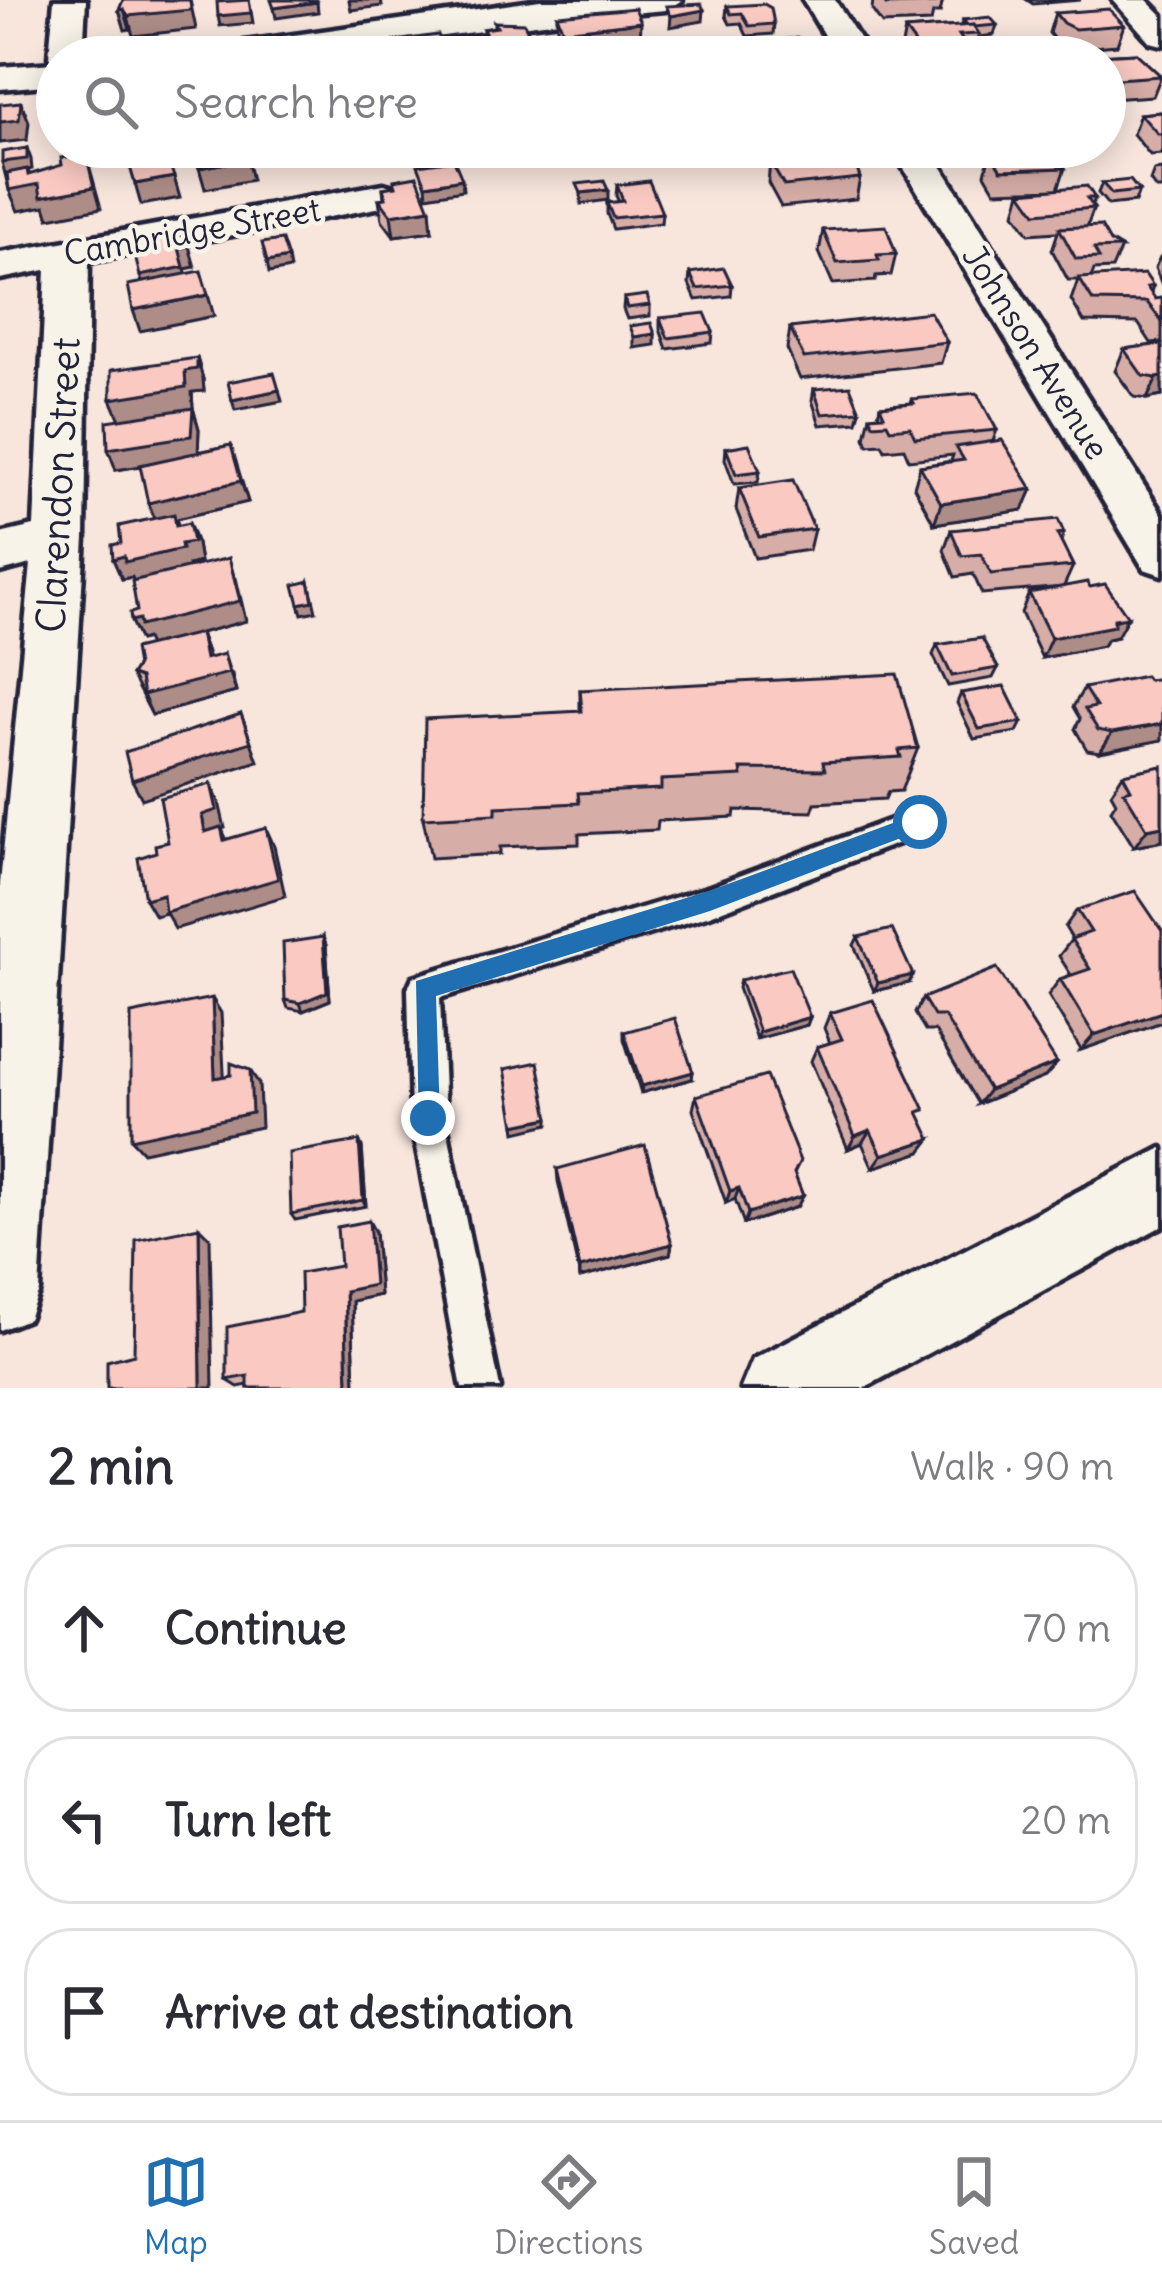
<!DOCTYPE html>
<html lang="en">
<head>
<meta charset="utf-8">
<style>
  body { margin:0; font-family:Delius,sans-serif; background:#f2f2f3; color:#2b2b33 }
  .stop { position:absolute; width:36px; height:36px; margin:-27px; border:9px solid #1f6fb2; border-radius:50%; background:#fff }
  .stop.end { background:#1f6fb2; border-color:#fff; box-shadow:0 3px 12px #0008 }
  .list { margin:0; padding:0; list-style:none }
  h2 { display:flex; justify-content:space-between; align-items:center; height:156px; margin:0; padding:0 48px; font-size:51px }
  h2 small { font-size:39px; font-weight:400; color:#7c7c81 }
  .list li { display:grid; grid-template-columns:78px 1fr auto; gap:36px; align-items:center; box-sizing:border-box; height:168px; margin:0 24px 24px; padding:0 24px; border:3px solid #e1e1e2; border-radius:48px }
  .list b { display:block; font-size:45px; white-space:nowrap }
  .list em { font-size:39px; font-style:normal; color:#7c7c81 }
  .icon { flex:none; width:66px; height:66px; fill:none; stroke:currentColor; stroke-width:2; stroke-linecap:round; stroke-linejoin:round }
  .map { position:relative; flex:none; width:1162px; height:1388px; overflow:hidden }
  .search { position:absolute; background:#fff; box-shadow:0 6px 30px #0003; left:36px; right:36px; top:36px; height:132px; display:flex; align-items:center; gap:30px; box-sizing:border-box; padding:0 42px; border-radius:66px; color:#7c7c81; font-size:45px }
  .sheet { height:732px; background:#fff }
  nav { display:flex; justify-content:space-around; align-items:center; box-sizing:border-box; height:168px; border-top:3px solid #e1e1e2; background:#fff; font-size:33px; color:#7c7c81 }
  nav a { display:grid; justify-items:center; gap:6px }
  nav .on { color:#1f6fb2 }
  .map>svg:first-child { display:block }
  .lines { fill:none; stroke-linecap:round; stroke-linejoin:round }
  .service-casing { stroke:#22223b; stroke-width:9 }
  .minor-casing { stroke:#22223b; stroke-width:9 }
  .service { fill:#f7f3e8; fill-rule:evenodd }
  .minor { fill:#f7f3e8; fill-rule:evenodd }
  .wall { fill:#d6ada7; stroke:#22223b; stroke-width:3 }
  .shaded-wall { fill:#ae8d88; stroke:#22223b; stroke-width:3 }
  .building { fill:#f9c9c2; stroke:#22223b; stroke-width:3 }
  .route { fill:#1f6fb2 }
  .labels { text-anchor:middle; stroke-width:9; stroke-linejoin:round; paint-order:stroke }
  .far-street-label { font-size:33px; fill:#22223b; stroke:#f7f3e8 }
  .street-label { font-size:39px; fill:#22223b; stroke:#f7f3e8 }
</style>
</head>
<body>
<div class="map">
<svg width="1162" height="1388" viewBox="0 0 1162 1388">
  <rect width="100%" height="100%" fill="#f8e6dd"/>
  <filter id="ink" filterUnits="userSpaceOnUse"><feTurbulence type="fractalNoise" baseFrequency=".00833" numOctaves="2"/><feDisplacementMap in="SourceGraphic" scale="24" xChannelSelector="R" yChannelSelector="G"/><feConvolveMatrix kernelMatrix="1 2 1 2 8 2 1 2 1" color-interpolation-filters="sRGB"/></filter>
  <g filter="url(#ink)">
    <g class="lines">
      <defs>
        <path id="service" d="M920,809L930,813L935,822L930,831L710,915L440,998L445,1118L500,1388H462L411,1118L408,988L413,977L710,887Z"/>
        <g id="minor">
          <path d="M54,0H86L83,57H57V84L0,89V67L53,63L49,57Z"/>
          <path d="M540,0H682L666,10C508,22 350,57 192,57L197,50L209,47Z"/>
          <path d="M803,0H835L871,57H837Z"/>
          <path d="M1113,0H1147L1162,15V45L1150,42Z"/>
          <path d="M891,147H929L1162,514V575L1144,569Z"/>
          <path d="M384,184L398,188L404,196L398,204L89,262L85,538L39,1291L28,1319L0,1330V884L31,564L0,572V534L34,526L46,270L0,279V253Z"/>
          <path d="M1162,1148V1226L864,1388H741L753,1359Z"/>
        </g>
      </defs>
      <use href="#service" class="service-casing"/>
      <use href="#minor" class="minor-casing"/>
      <use href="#service" class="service"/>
      <use href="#minor" class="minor"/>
    </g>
    <g class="wall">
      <path d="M873,0H943L940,13H933L931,22L882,24L872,10Z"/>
      <path d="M1027,0H1081L1033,4Z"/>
      <path d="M727,6L774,24L773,34L747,36L741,23L730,24L726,16Z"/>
      <path d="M1055,13L1124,25L1117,45L1069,49L1057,43L1049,33Z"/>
      <path d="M557,15L640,42L563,51L557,34Z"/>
      <path d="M963,20L997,25L994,35L979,37L974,54L963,55L962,57H906L901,50L905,30L961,26Z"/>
      <path d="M494,22L532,57H488L484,49L483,29L494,27Z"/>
      <path d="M1136,53L1161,76L1153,96L1110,99L1105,93V57H1097L1098,55Z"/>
      <path d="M1162,112V154L1150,155L1133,134L1140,114Z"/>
      <path d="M687,147H725L724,154L692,157Z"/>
      <path d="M759,147H847L846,154L860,178L856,199L781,207L768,183L770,162L778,161L775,157L764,158Z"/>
      <path d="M985,147H1021L987,150Z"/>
      <path d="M990,153L1065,168L1058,189L995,191L985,174Z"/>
      <path d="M1162,169V189H1156L1150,181L1154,170Z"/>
      <path d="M394,180L432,231L394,236L382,220L379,199L384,198L383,188L395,186Z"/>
      <path d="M1102,183L1139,191L1135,202L1108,205L1098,193Z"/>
      <path d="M617,185L662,213L661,223L613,229L607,214V203L619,202L616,196Z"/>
      <path d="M1021,192L1095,198L1092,206L1094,208L1087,227L1121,248L1112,269L1094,270L1091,278L1153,286L1151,292L1155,299L1162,298V342L1151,343L1138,323L1084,322L1071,300L1078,280H1068L1052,250L1058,232L1029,234L1015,213Z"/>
      <path d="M823,230L896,254L891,275L876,276L875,281L833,284L819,252Z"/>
      <path d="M1160,257H1162V285L1155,268Z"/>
      <path d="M690,273L732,285L731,296L696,300L689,284Z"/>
      <path d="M624,298L650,305V316L627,319L623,309Z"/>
      <path d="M660,318L713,332L712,343L667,349L660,329Z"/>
      <path d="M790,328L947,342L941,363L800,379L787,349Z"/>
      <path d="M1162,344V396L1147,399L1134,397L1115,371L1124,349Z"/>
      <path d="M197,358L203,379L204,391L192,392L193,408L199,429L198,452L231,445L248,502L176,519L178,526L197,544L200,562L188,565L189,567L236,578L246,621L200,633L209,658L232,674L236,692L152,715L131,675L149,645L146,639L140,641L131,621L137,611L134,581L132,577L122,579L113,559L121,543L154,518L140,466L116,470L119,419Z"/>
      <path d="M814,389L860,411L857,422L820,425L812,400Z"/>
      <path d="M912,399L997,430L993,441L1032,489L1023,510L934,524L914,487L920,466L951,461L953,455L909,460L904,448L885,450L882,444L868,445L865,437L870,416L878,415L880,406L911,403Z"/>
      <path d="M726,448L760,471L758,482L734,484L725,459Z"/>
      <path d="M739,488L814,529L809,550L755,558L736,509Z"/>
      <path d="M951,530L1064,533L1061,541L1073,566L1064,586L1117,637L1107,639L1103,646L1042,658L1021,613L1029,593L1063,587L982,594L973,574L955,577L944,550Z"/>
      <path d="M937,645L998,668L993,678L948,686L933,655Z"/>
      <path d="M1148,680L1100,752L1087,750L1075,729L1080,719L1073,707L1084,688Z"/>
      <path d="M580,690L918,748L901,791L888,792L885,799L815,803L812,812L735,810L734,817L658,821L657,830L579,834V844L500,847V854L431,858L423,818L580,711Z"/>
      <path d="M961,693L1022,722L1017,732L974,739L957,703Z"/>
      <path d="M1162,766V841L1134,847L1111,810L1116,802L1111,793L1123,774Z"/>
      <path d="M1077,910L1162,931V1022L1081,1050L1048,995L1060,979L1071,975L1059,956L1072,939L1065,927Z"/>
      <path d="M323,937L326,945L330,1000L303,1011L288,1008L285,1000Z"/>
      <path d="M858,937L909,983L874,991L854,945Z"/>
      <path d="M740,980L810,1017L807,1025L756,1039L738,988Z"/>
      <path d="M923,998L1057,1063L1045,1077L978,1104L935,1031H925L915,1013Z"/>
      <path d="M830,1013L920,1117L921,1152L873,1168L862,1143L848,1149L811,1061L817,1047L830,1043L824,1028Z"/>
      <path d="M624,1032L692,1079L641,1093L624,1039Z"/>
      <path d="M696,1096L794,1173L803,1196L797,1207L744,1224L735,1199L726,1203L693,1110Z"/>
      <path d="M359,1141L362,1147L366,1206L295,1220L291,1214Z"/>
      <path d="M557,1169L672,1244L670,1254L580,1278L558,1181Z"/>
      <path d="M375,1232L380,1295L352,1301L355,1388H248V1385L238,1387L227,1380L301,1312L340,1266Z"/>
    </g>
    <g class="shaded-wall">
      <path d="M190,0L196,29L133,36L128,16Z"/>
      <path d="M249,0L253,23L220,26L218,16Z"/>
      <path d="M349,0H381L382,6L351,10Z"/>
      <path d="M317,2L318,12L276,18L274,8Z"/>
      <path d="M124,9L130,29L125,30L119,10Z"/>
      <path d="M704,10L703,21L670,27L671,16Z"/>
      <path d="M641,22L640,42L563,51V31Z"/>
      <path d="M532,39V57H495V55L512,41Z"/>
      <path d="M21,102L29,122L27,140L0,143V122Z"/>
      <path d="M27,148L31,159L32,169L28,170L33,185L86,154L101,208L49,218L45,206L18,211L9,190L2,162Z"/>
      <path d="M247,159L252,180L205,189L199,168Z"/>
      <path d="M174,177L180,198L141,205L135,184Z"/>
      <path d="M462,179L463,190L427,196L426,185Z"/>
      <path d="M608,190V200L581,204V193Z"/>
      <path d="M430,209L432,231L394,236L391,215Z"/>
      <path d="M189,246L195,267L185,269L191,288L147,297L140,276L179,248Z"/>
      <path d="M288,258L290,269L269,273L267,262Z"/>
      <path d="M208,295L214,316L140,331L133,310Z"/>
      <path d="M655,334V345L634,348V337Z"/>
      <path d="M197,358L203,379L204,391L192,392L193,408L199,429L198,457L116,470L108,449L120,420L111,399L185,371Z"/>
      <path d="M1162,377V396L1147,399L1157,378Z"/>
      <path d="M279,390L282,401L235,410L232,400Z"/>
      <path d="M241,481L248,502L176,519L182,535L189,523L197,544L200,562L188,565L189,570L134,582L132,577L122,579L113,559L156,524L148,503Z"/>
      <path d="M1032,489L1023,510L934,524L941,503Z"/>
      <path d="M229,558L246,621L200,633L207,653L213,677L224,654L236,692L152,715L143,695L149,646L146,639L140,641L131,621Z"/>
      <path d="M309,581L316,611L302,614L299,604Z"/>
      <path d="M1128,617L1117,637L1107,639L1103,646L1042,658L1051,638Z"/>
      <path d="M241,714L258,761L142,799L132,780Z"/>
      <path d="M1162,724V740L1100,752L1112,733Z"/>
      <path d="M211,784L219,802L225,828L222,829L229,845L205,832L202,815Z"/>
      <path d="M1162,826V841L1134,847L1147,829Z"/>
      <path d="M266,828L274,846L285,896L175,929L166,913L155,916L145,899Z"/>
      <path d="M323,937L326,945L330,1000L303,1011L300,1003Z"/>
      <path d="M913,975L909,983L874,991L878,983Z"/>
      <path d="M212,998L221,1013L225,1092L215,1078Z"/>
      <path d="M1162,1012V1022L1081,1050L1094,1035Z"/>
      <path d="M810,1017L807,1025L756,1039L759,1032Z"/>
      <path d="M1057,1063L1045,1077L978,1104L989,1090Z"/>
      <path d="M250,1070L259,1084L261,1127L143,1152L131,1139Z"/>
      <path d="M693,1072L692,1079L641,1093L642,1086Z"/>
      <path d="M549,1118V1124L516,1132L515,1125Z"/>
      <path d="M870,1130L862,1143L848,1149L855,1136Z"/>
      <path d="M931,1139L921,1152L873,1168L882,1155Z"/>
      <path d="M359,1141L362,1147L366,1206L363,1200Z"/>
      <path d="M739,1188L735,1199L726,1203L730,1191Z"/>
      <path d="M803,1196L797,1207L744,1224L748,1213Z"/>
      <path d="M369,1221L375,1232L380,1295L352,1301L355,1388H348L345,1291Z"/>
      <path d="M199,1227L210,1238L213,1388H201Z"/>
      <path d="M672,1244L670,1254L580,1278V1268Z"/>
    </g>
    <g class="building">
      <path d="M123,0H190L191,10L128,16L124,9L119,10Z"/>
      <path d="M249,0L251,13L218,16L217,2Z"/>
      <path d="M271,0H316L317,2L274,8Z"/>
      <path d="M882,0H935V3L886,5Z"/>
      <path d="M701,4L704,10L671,16L666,6Z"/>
      <path d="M764,4L771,8L774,24L749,26L742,13L731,14L727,6Z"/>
      <path d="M635,8L641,22L563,31L557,15Z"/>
      <path d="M1109,9L1124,25L1075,29L1063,23L1055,13Z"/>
      <path d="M990,17L997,25L974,27L973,25L968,26L963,20Z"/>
      <path d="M494,22L524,23L532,39L512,41L517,52L495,55L483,29L497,27Z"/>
      <path d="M973,25L979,34L959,35L965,44L918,48L905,30Z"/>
      <path d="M438,35L449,57H403L395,41Z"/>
      <path d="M799,38L810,57H733L727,52L733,51L730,44Z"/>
      <path d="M342,49L346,57L298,56Z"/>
      <path d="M1136,53L1161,76L1117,79L1105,64V57L1098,55Z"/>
      <path d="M21,102L19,120L0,122V104Z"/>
      <path d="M1162,112V134H1158L1140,114Z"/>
      <path d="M199,147H242L247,159L199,168L192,148Z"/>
      <path d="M1043,147H1050L1065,168L1001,170L990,153Z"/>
      <path d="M27,148V159L2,162V152Z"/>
      <path d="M166,153L174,177L135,184L128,160Z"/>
      <path d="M86,154L94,187L41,197L39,184L9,190L7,173L27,169L28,175L62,165L61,158Z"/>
      <path d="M852,154L860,178L784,186L770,162Z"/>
      <path d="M454,160L462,179L426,185L418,165Z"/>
      <path d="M417,176L430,209L391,215L379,199L386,198L383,188L396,186L394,180Z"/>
      <path d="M1130,180L1139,191L1112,194L1102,183Z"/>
      <path d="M604,181L608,190L581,193L577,184Z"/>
      <path d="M649,181L662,213L613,218L607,203L623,201L617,185Z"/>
      <path d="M1087,186L1095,198H1087L1094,208L1036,213L1021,192Z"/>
      <path d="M886,226L896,254L877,255L879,260L837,263L823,230Z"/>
      <path d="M1101,226L1110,242L1121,248L1094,249L1099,258L1076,259L1059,228Z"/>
      <path d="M185,235L189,246L179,248L184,267L140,276L136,260L141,256L138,244Z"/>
      <path d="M282,240L288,258L267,262L262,243Z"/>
      <path d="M724,268L732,285L697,289L690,273Z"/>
      <path d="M201,271L208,295L133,310L128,285Z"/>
      <path d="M1145,274L1153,286L1147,287L1155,299L1162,298V322L1147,302L1093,301L1079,278Z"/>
      <path d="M647,295L650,305L627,308L624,298Z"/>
      <path d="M930,312L947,342L804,358L790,328Z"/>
      <path d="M705,313L713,332L668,338L660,318Z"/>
      <path d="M651,323L655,334L634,337L630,326Z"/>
      <path d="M1162,344V377L1157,378L1143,376L1124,349Z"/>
      <path d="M197,358V369L185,371L186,387L111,399V370Z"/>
      <path d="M274,373L279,390L232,400L228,382Z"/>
      <path d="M850,386L860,411L822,414L814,389Z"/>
      <path d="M977,393L997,430L915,438L910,427L890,429L887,423L873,424L870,416L884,415L880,406L914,403L912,399Z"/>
      <path d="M193,408L191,436L108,449L107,421Z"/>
      <path d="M1002,440L1032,489L941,503L920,466L964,460L956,447Z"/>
      <path d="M749,444L760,471L736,474L726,448Z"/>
      <path d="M231,445L241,481L148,503L140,465Z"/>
      <path d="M793,480L814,529L759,537L739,488Z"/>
      <path d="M174,514L176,526L189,523L193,542L181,544L182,549L125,562L124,556L113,559L112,545L121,543L119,526Z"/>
      <path d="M1058,519L1064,533L1057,534L1073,566L991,574L981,554L962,556L951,530Z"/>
      <path d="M229,558L240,601L140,626L139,619L131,621L130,613L137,611L132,581Z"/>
      <path d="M309,581L313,601L299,604L294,585Z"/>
      <path d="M1087,582L1090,587L1105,584L1128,617L1114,619V626L1051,638L1029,593Z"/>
      <path d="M200,633L205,659L224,654L229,673L143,695L140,678L131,675L137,666L134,649Z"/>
      <path d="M982,638L998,668L952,676L937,645Z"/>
      <path d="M897,674L918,748L899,750L901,757L823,762L825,770L741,769L742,776L661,780V789L578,793L579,803L496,807V814L423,818L425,719L582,711L580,690Z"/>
      <path d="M1145,676L1148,680L1162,678V724L1112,733L1098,730L1085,709L1096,707L1084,688Z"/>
      <path d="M1004,686L1022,722L979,729L961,693Z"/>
      <path d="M241,714L251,742L132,780L125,752Z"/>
      <path d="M1162,766V826L1147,829L1124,791L1131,789L1123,774Z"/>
      <path d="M211,784L217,810L202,815L205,832L221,827L224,840L266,828L278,879L165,912L163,894L145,899L138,858L156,852L155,845L168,842L160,798Z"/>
      <path d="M1135,891L1162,931V1012L1094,1035L1060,979L1090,969L1071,939L1091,932L1077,910Z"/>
      <path d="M892,929L913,975L878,983L858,937Z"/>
      <path d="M323,937L327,992L300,1003L285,1000L283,943Z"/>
      <path d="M790,968L810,1017L759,1032L740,980Z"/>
      <path d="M997,968L1057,1063L989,1090L944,1016H934L923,998Z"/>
      <path d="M212,998L215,1078L231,1075V1063L250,1070L252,1113L131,1139V1014Z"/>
      <path d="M873,1000L925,1110L918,1112L931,1139L882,1155L870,1130L855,1136L817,1047L842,1039L830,1013Z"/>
      <path d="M675,1018L693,1072L642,1086L624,1032Z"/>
      <path d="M538,1062L549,1118L515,1125L505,1069Z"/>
      <path d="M766,1076L800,1161L794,1173L803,1196L748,1213L739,1188L730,1191L696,1096Z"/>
      <path d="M359,1141L363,1200L291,1214L289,1153Z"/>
      <path d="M645,1145L672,1244L580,1268L557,1169Z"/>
      <path d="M369,1221L374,1285L345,1291L348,1388H248V1376L227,1380V1327L301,1312L300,1273L340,1266L337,1227Z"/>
      <path d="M199,1227L201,1388H107V1361L134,1354L136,1240Z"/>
    </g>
  </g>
  <path class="route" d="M920,813L927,815V828L710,911L436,996L440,1118L437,1127L428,1131L419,1127L416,981L709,891Z"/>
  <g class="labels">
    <g class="far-street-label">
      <text transform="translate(192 231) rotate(-10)" y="12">Cambridge Street</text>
      <text transform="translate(1036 352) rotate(58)" y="12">Johnson Avenue</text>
    </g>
    <g class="street-label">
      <text transform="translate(58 485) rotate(-87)" y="14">Clarendon Street</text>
    </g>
  </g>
</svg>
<div class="stop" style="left:920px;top:822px"></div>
<div class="stop end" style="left:428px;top:1118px"></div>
<div class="search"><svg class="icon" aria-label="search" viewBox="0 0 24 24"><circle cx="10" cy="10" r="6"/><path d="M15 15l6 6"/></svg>Search here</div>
</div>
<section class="sheet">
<h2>2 min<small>Walk · 90 m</small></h2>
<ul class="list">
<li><svg class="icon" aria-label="ahead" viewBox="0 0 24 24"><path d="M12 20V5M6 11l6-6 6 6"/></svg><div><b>Continue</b></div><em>70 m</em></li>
<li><svg class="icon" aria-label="left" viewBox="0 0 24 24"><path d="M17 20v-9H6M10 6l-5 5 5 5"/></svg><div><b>Turn left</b></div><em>20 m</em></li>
<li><svg class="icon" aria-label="arrive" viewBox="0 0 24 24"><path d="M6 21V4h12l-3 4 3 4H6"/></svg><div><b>Arrive at destination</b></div></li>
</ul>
</section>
<nav>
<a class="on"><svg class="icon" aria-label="map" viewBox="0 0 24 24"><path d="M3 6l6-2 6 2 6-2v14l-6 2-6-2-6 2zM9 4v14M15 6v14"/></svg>Map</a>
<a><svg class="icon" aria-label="directions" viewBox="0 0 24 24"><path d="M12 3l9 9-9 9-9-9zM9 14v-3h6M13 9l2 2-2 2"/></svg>Directions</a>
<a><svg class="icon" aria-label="saved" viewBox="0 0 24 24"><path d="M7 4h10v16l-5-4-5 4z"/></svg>Saved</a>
</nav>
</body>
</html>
